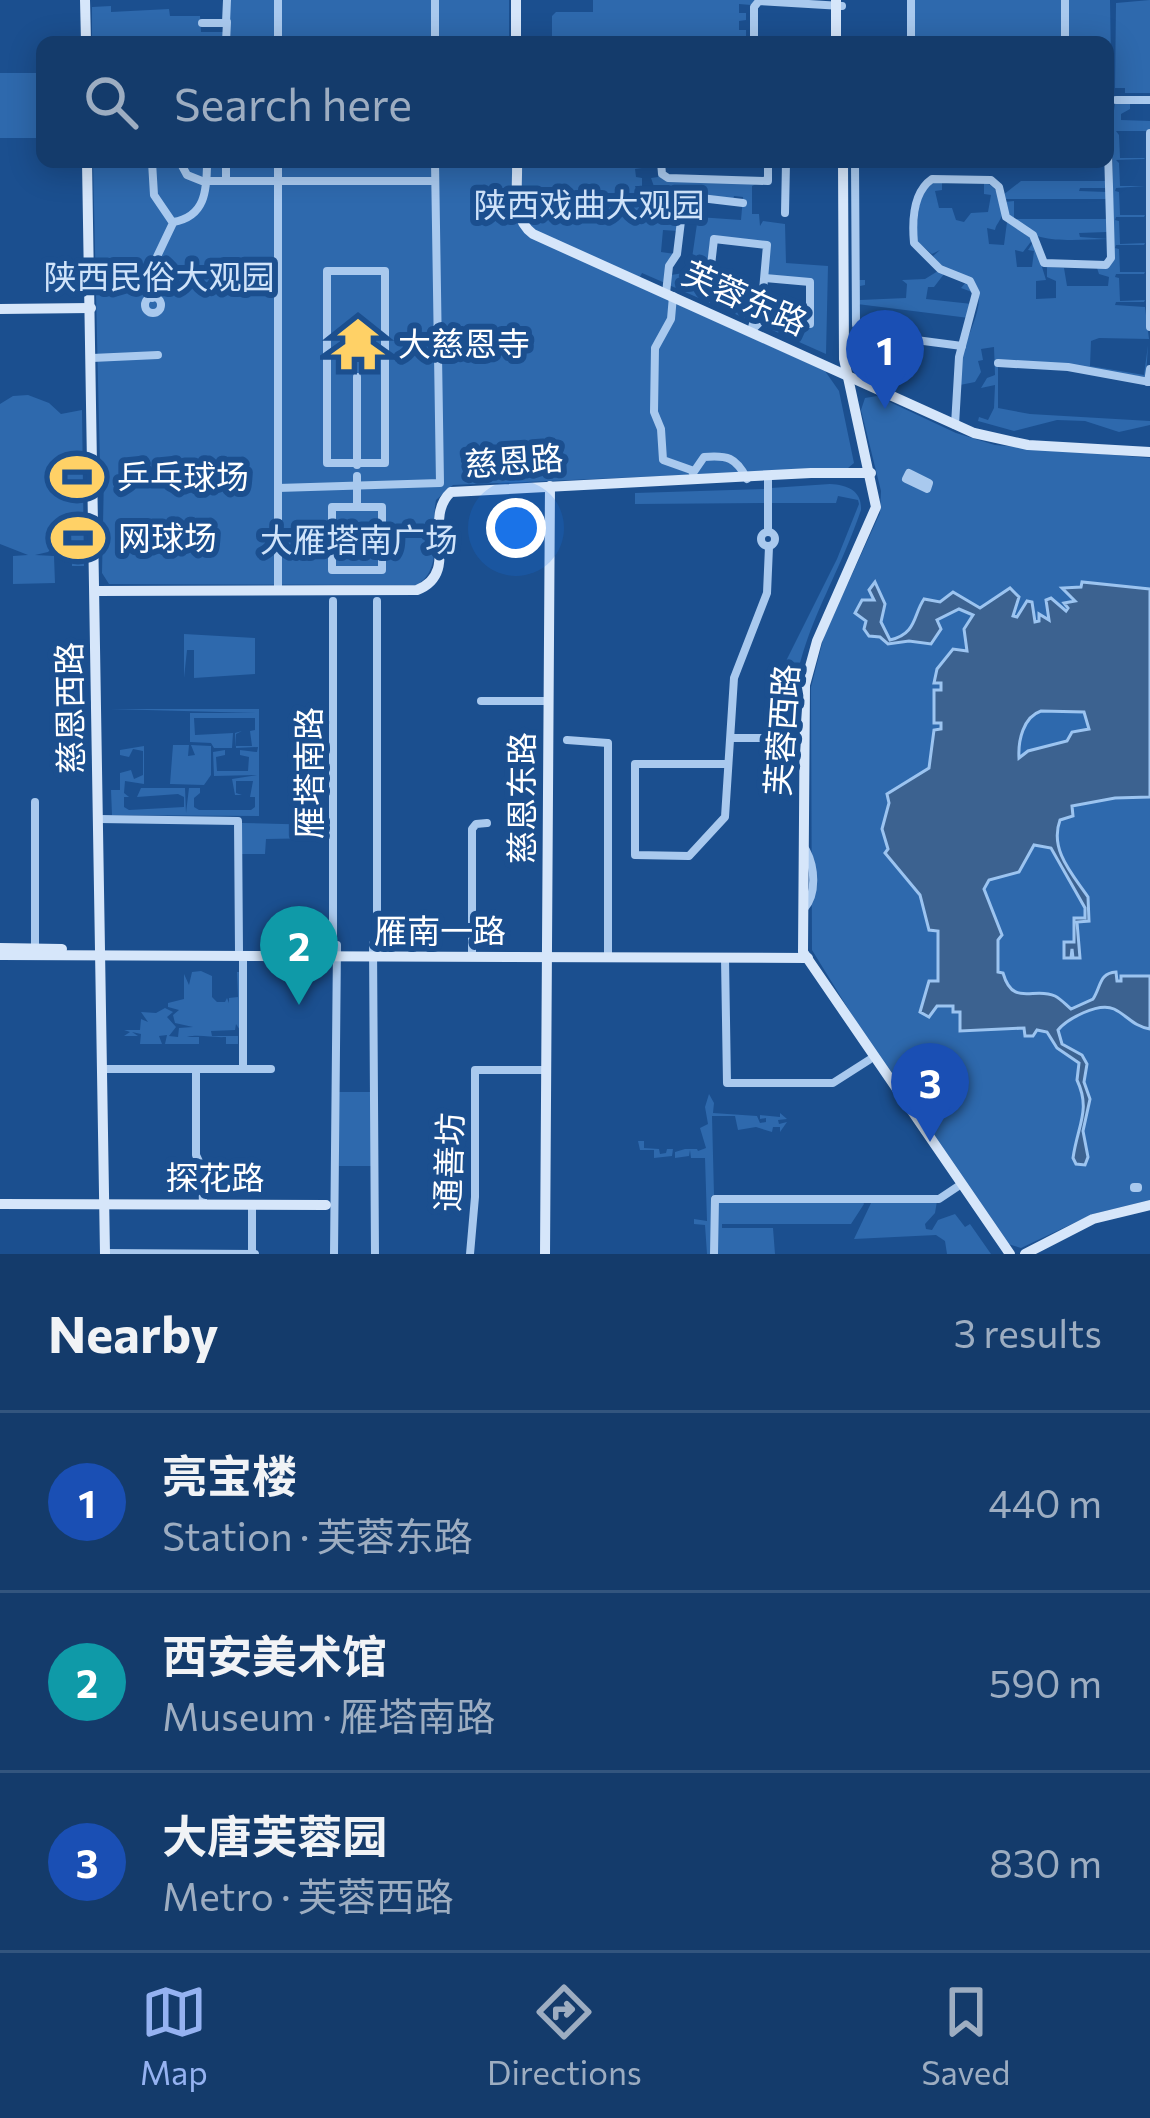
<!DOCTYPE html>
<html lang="en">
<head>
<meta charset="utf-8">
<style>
  body { margin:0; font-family:Commissioner,"Noto Sans SC",sans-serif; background:#1d4271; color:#f1f3f6 }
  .you { position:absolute; left:516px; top:528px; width:42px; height:42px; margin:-30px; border:9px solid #fff; border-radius:50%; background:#1a73e8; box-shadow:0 0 0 18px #1a73e833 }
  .badge { display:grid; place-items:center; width:78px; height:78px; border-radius:50%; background:#95b2f1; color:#fff; font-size:39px; font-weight:700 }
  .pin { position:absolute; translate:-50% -99px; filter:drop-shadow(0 3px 6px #0008) }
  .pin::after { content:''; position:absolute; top:63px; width:42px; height:36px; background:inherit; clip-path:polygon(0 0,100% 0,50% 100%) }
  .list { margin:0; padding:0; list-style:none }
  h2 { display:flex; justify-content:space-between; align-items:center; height:156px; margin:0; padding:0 48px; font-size:51px }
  h2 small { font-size:39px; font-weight:400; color:#9dadc1 }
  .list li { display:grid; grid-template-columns:78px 1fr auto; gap:36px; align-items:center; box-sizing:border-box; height:180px; padding:0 48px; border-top:3px solid #33557e }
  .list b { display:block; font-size:45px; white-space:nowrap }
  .list p { margin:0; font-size:39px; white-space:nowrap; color:#9dadc1 }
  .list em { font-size:39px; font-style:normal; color:#9dadc1 }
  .icon { flex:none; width:66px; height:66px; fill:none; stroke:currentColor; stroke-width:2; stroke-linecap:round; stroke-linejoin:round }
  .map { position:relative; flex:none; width:1150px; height:1254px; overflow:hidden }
  .search { position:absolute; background:#143b6b; box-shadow:0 6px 30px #0003; left:36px; right:36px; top:36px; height:132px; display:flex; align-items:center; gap:30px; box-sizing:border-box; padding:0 42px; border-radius:18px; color:#9dadc1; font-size:45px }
  .sheet { height:696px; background:#143b6b }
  nav { display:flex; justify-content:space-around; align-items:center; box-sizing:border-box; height:168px; border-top:3px solid #33557e; background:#143b6b; font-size:33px; color:#9dadc1 }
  nav a { display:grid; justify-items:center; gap:6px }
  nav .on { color:#95b2f1 }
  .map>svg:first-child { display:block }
  .green { fill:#2e69ad }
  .water { fill:#3c6290; stroke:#9cc4f0; stroke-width:3; fill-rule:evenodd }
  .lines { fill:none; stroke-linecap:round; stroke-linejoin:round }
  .street { stroke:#a9c9ee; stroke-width:8 }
  .secondary { stroke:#d6e6fa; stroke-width:10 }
  .labels { text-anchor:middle; stroke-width:12; stroke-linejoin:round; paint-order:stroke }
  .park-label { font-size:33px; fill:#cfe3fa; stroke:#1b4f8f }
  .street-label { font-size:33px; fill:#fff; stroke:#1b4f8f }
  .poi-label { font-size:33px; fill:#fff; stroke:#1b4f8f; text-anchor:start }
</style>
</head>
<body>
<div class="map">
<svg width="1150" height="1254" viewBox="0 0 1150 1254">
  <rect width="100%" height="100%" fill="#1b4f8f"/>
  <g class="green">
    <path d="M227,0H509V42H92V7L111,6V12L169,9L170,16H200L201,32H226Z"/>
    <path d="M593,0H758L751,5L739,4V13H746V20L739,21V30H746V37H740L739,42H552V16L556,12H593Z"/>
    <path d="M911,0H1110L1111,62L1108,42H911Z"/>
    <path d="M1150,0V93H1125V88H1115L1116,3Z"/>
    <rect x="0" y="73" width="42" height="65"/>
    <path d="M1115,103H1130V109L1121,114V120L1150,121V131H1116L1119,135L1120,158H1145V137V158L1144,159L1116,160L1119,163L1120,186H1145V164V186L1116,188L1115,191L1119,192L1120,215H1145V194V215L1144,217H1116L1115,220L1119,221L1120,244L1145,243V223V243L1144,245H1116L1115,248L1119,249L1120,272H1145V250V272L1144,274H1116L1115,277L1119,278L1120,301L1145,300V279V300L1144,302H1116L1115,305L1145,307L1149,339L1099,338L1091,341L1090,366L1144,375L1148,345L1146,377L998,361V408L1030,414L1150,421V425L1119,432L1085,421L1057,420L1014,431L978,421L979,417L988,420L994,408L995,385L981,388L987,378L995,375L994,347L981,349L983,360L978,361L981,372L975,382L960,385C961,372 961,358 965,346C970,329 989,296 972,282C958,271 943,272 933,256L940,250L932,254L915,240L920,198L931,182H942V190L935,191L939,208H952L956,220L964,222L971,213L988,212L991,195L984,194V182C995,185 1006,201 1002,215C1001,220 996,224 995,230L987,228L989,244L1004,245L1007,222L1033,239L1023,252L1015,250L1017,267H1032L1034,251L1028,250L1034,241L1046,280L1036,281V299L1056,298V281L1047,277V267L1064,268L1067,286H1108L1109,277L1099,274L1097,268L1113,258V153L1108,143L1113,142L1111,131Z"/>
    <path d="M93,162H642V168L635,169L636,177L642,178V186H635L641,203H650L651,195H657L651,178L658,177V168H651V162H660L661,178L760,182L752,186V214H759L760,226L763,221L785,224L786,263L828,266L826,354L761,325L768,311L810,327L813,283L767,276L770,248L710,242L706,281L754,305L749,320L669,285L671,275L690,272L698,217L741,220L743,197L734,196L733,200L696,195L706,194L707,188H686L678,231L663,230L661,252L675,254L665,283L642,273L636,285L825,371L839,391L854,463L848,468L453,485L436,500C430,528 445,570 416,585L109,584L102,573L104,475L100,467Z"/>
    <path d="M1021,181H1109L1107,188H1080L1079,191L1107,192L1109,199H1004L1003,195Z"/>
    <path d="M1014,201V219H1109L1107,232L1079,233L1080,237L1109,239C1068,239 1019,249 1004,202Z"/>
    <path d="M938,271L944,274L934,287H928L926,299L972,304V292L961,288L967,281L975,296L969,318L857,304V280H865V285L860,286V300L906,298L907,284L902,280L925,279Z"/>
    <path d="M28,395L49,403L61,414L82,410L84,566H72L71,529L48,552L35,555L54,556L55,583L13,584V556L28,555L0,544V404L13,396Z"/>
    <path d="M877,396L956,433L995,445L1150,458V1200L1093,1214L1021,1248L1008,1244L876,1054L812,950L811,687L824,636L880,513L881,491L861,410L865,398Z"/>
    <path d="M830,484C848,485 862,491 861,510C831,597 793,637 790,736H786V661L837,559L859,504L858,500L838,496L836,503H771V488Z"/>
    <path d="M765,489V503L635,504V493Z"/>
    <path d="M184,634L255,638V674L194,678V650H187L184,678Z"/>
    <path d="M110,709H259V816L112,815L111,790H120V773L131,770L134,779L143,775V751L133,749L129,757L120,755V750L144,746V784L125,781L124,793L129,797H124V807L129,810L184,807V797L178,794L137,797L141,788H185L186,813L189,788H200V793L194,798V807L199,810H251L255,807V797H250L253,781H236V793L242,795H235L232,779L257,775L214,776L213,752L225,750V755L216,757L217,771H248L249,757L240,755V750L257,752L258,747L236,748L235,733L242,731L236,734V746H252L250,731L255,730V718H194L195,735L233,733L232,748H214L211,743L190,742V713H258Z"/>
    <path d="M173,745H189L188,756L195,755L191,745L211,746V775L204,785L170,784Z"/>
    <path d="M242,823L321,825V838L266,839L265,854H242Z"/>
    <path d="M201,971L212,976V997L217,1002H225L227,998L229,1003V998L238,997L237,972H240V1030L236,1024L235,1030L211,1031L212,1036H238V1044H226V1037C213,1038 199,1034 187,1037H199V1044H165L167,1035L159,1036L162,1044H140L141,1034L132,1032L138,1036H124L130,1032L124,1030H140L141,1019L148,1022L141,1012L156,1013L165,1008L173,1012L167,1017L176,1027L169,1036L178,1037L179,1028L193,1027L175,1023L173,1015L179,1010L168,1007V1003L184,999V974L189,985L192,972Z"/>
    <rect x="339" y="1092" width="32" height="74"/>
    <path d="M709,1094L714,1103L713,1113L757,1116L760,1123L766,1122V1118L760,1119V1115L780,1117V1113L787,1119L778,1120L779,1124L787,1122L780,1132V1127H773L772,1132L756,1127L738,1130L735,1116H712L714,1195L711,1196V1254H707L705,1225L694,1224V1219L707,1221L705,1158H691L690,1150L689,1156L675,1158V1152L685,1149H673L672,1156L654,1158V1150H640L638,1141H644V1148L659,1149L660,1154L666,1153L667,1149H697L698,1151L706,1148L700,1128L708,1124L705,1107Z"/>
    <path d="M717,1201L863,1202L864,1204L851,1224H722V1228H773L775,1254H717Z"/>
    <path d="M872,1201H937L935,1213L925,1224L926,1229L932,1230L938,1220L955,1214L965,1227L970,1224L991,1254H947L945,1241L936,1235L854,1239Z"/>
  </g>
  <path class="water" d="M875,582L885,604L881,622L890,640C917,634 913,615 924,599L940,602L953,592L980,608L1010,588L1019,597L1013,616L1017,617L1027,601L1032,602L1035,622L1039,621V614L1049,620L1046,600L1051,598L1066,611L1068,608L1064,603L1075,601L1062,588L1081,587L1082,582L1150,589V797L1115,798L1072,806L1073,816L1060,820C1049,850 1073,875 1088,897L1089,921L1077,922L1080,958H1073L1072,949L1071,958H1064V942H1074V918H1085V908L1051,848L1034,845L1019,872L989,880L984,889L1002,935L998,940V972L1003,973C1013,1008 1034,986 1055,996C1061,999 1066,1005 1071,1009L1093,999C1101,987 1099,973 1116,972L1117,981H1121V976H1150V1029C1133,1026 1128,1016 1114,1009C1098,1002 1067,1019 1058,1030L1062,1044L1082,1055L1087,1064L1084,1082L1090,1099L1083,1131L1088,1157L1085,1165L1076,1164L1073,1158C1078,1124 1091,1110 1077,1080L1079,1063L1057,1048L1047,1032L1037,1030L1033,1036H1025L1024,1028L960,1031V1012H953V1006H937L929,1017L920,1012L929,981H938V931L929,930L920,895L885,853L888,849L882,829L889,803L887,794L929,768L934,730L941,729V723H934V690H941V683H934L937,669L953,649L967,651L964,629L973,615L959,609L937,620L941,629L931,644L909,641L888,644L880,637L869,636L864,629L866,621L855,613L862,600H874L869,590ZM1041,711L1084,712L1089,729L1072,732L1067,741L1028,751L1019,758C1018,741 1023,717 1041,711Z"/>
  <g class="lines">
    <g class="street">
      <path d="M278,0V42"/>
      <path d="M435,0V42"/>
      <path d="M911,0V42"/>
      <path d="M1065,0V42"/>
      <path d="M202,23H226L227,0"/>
      <path d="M226,42L227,22"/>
      <path d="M754,42V7L759,1L842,6"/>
      <path d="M1116,100H1150"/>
      <path d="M1150,133V327"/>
      <path d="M152,162L154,195L173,223L153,265L152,298"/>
      <path d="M180,162L187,175L202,181H435"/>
      <path d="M226,162V181"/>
      <path d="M661,162L662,174L668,178L768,181V162"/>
      <path d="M855,162L856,325L870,334L962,346"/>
      <path d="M785,213L786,162"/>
      <path d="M173,222C205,217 207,191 207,162"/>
      <rect x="327" y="271" width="58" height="192"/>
      <path d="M765,278L810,282V324L766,308"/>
      <path d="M666,293L669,266L677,254L684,196L743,203"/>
      <path d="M673,296L671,319L655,348L654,412L661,429L663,460L694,471"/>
      <circle cx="153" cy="305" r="8"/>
      <path d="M751,331L760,322L766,305L709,283L714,239L767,245L762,302"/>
      <path d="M751,331L758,305"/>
      <path d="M92,358L158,355"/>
      <path d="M998,363L1068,367L1150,382"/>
      <path d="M357,377V465"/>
      <path d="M1148,382L1150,369"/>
      <path d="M955,425L959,357L976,293L970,281L940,269L914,243C912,221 913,192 932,179L991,180L999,187L1006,217L1033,235L1044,263L1106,265L1111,258L1108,150"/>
      <path d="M693,473L704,457C727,455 736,457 747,479"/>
      <path d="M909,473L929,483L927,489L906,479Z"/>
      <path d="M357,476V507"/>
      <path d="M278,488L440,483L435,162"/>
      <rect x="332" y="507" width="50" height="63"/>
      <circle cx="768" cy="539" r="7"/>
      <path d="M768,532V477"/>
      <path d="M278,591V162"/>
      <path d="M333,601V944"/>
      <path d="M377,601V944"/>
      <path d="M481,701H549"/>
      <path d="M731,738H797"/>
      <path d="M567,740L608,743V953"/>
      <path d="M727,764H635V855L689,856L725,817L734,678L767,593L769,547"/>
      <path d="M99,819L238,821L239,952"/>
      <path d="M804,909C817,894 815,867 806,850"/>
      <path d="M373,944L375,1254"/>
      <path d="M35,948V802"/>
      <path d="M472,952V829L476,824L487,823"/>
      <path d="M725,958L727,1083H833L869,1060"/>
      <path d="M103,1069H271"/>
      <path d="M196,1069V1155L202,1168L203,1205"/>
      <path d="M243,1069V957"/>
      <rect x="1134" y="1187" width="4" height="1"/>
      <path d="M252,1205V1252"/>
      <path d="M105,1253L255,1254"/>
      <path d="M334,1254L337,945"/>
      <path d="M470,1254L475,1197V1070H546"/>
      <path d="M714,1254L715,1199H939L957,1187"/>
    </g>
    <g class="secondary">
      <path d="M85,0L86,42"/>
      <path d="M516,0V42"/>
      <path d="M836,0V42"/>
      <path d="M87,162L105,1254"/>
      <path d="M517,162C518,187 511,218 533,234L974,433L1028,445L1150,452"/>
      <path d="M843,162L844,359L876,507L817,641L805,685L803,952L1010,1254"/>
      <path d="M0,309L91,308"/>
      <path d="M96,591L417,590C462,573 421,519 451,492L811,473H871"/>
      <path d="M0,948L62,949"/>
      <path d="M0,955L808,958"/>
      <path d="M0,1204L326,1205"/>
      <path d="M545,1254L550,486"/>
      <path d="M1025,1254L1093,1219L1150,1205"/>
    </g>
  </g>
  <defs>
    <symbol id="temple-bare" viewBox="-9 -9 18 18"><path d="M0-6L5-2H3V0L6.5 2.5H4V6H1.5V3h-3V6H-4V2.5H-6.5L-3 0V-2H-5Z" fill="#ffd166" stroke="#1b4f8f" stroke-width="2.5" paint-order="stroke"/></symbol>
    <symbol id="stadium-bare" viewBox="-9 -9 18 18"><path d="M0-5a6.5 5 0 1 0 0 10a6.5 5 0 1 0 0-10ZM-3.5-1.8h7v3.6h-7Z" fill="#ffd166" stroke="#1b4f8f" stroke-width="2.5" paint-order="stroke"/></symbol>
  </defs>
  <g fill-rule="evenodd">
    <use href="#temple-bare" x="320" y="306" width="76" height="76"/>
    <use href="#stadium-bare" x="39" y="439" width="76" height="76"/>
    <use href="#stadium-bare" x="40" y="500" width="76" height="76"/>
  </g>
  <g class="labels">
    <g class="park-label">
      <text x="589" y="217">陕西戏曲大观园</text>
      <text x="159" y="289">陕西民俗大观园</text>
      <text x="359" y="552">大雁塔南广场</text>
    </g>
    <g class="street-label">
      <text transform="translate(745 298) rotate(24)" y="12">芙蓉东路</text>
      <text transform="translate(514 461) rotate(-4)" y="12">慈恩路</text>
      <text transform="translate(70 708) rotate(-91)" y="12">慈恩西路</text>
      <text transform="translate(782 730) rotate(-86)" y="12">芙蓉西路</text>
      <text transform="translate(309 773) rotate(-90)" y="12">雁塔南路</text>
      <text transform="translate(522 798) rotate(-90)" y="12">慈恩东路</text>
      <text x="440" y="943">雁南一路</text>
      <text transform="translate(449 1162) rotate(-88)" y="12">通善坊</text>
      <text x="215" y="1190">探花路</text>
    </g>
    <g class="poi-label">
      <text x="398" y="356">大慈恩寺</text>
      <text x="117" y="489">乒乓球场</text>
      <text x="118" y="550">网球场</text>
    </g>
  </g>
</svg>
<div class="you"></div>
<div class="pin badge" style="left:885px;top:409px;background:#1a4fb4">1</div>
<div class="pin badge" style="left:299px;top:1005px;background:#0f9aa8">2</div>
<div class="pin badge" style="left:930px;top:1142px;background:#1a4fb4">3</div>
<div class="search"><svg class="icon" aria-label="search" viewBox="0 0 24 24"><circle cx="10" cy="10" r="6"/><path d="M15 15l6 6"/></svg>Search here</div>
</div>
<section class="sheet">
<h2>Nearby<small>3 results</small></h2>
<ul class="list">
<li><span class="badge" style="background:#1a4fb4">1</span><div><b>亮宝楼</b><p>Station · 芙蓉东路</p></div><em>440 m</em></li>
<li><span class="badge" style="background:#0f9aa8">2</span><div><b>西安美术馆</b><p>Museum · 雁塔南路</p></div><em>590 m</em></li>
<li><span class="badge" style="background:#1a4fb4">3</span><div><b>大唐芙蓉园</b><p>Metro · 芙蓉西路</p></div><em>830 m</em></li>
</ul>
</section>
<nav>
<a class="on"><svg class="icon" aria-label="map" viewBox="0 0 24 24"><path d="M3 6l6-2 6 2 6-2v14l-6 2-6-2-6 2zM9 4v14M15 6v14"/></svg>Map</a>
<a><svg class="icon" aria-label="directions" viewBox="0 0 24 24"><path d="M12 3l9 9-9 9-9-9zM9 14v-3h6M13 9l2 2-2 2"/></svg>Directions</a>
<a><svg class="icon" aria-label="saved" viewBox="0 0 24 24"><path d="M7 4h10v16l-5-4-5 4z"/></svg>Saved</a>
</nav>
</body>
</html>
